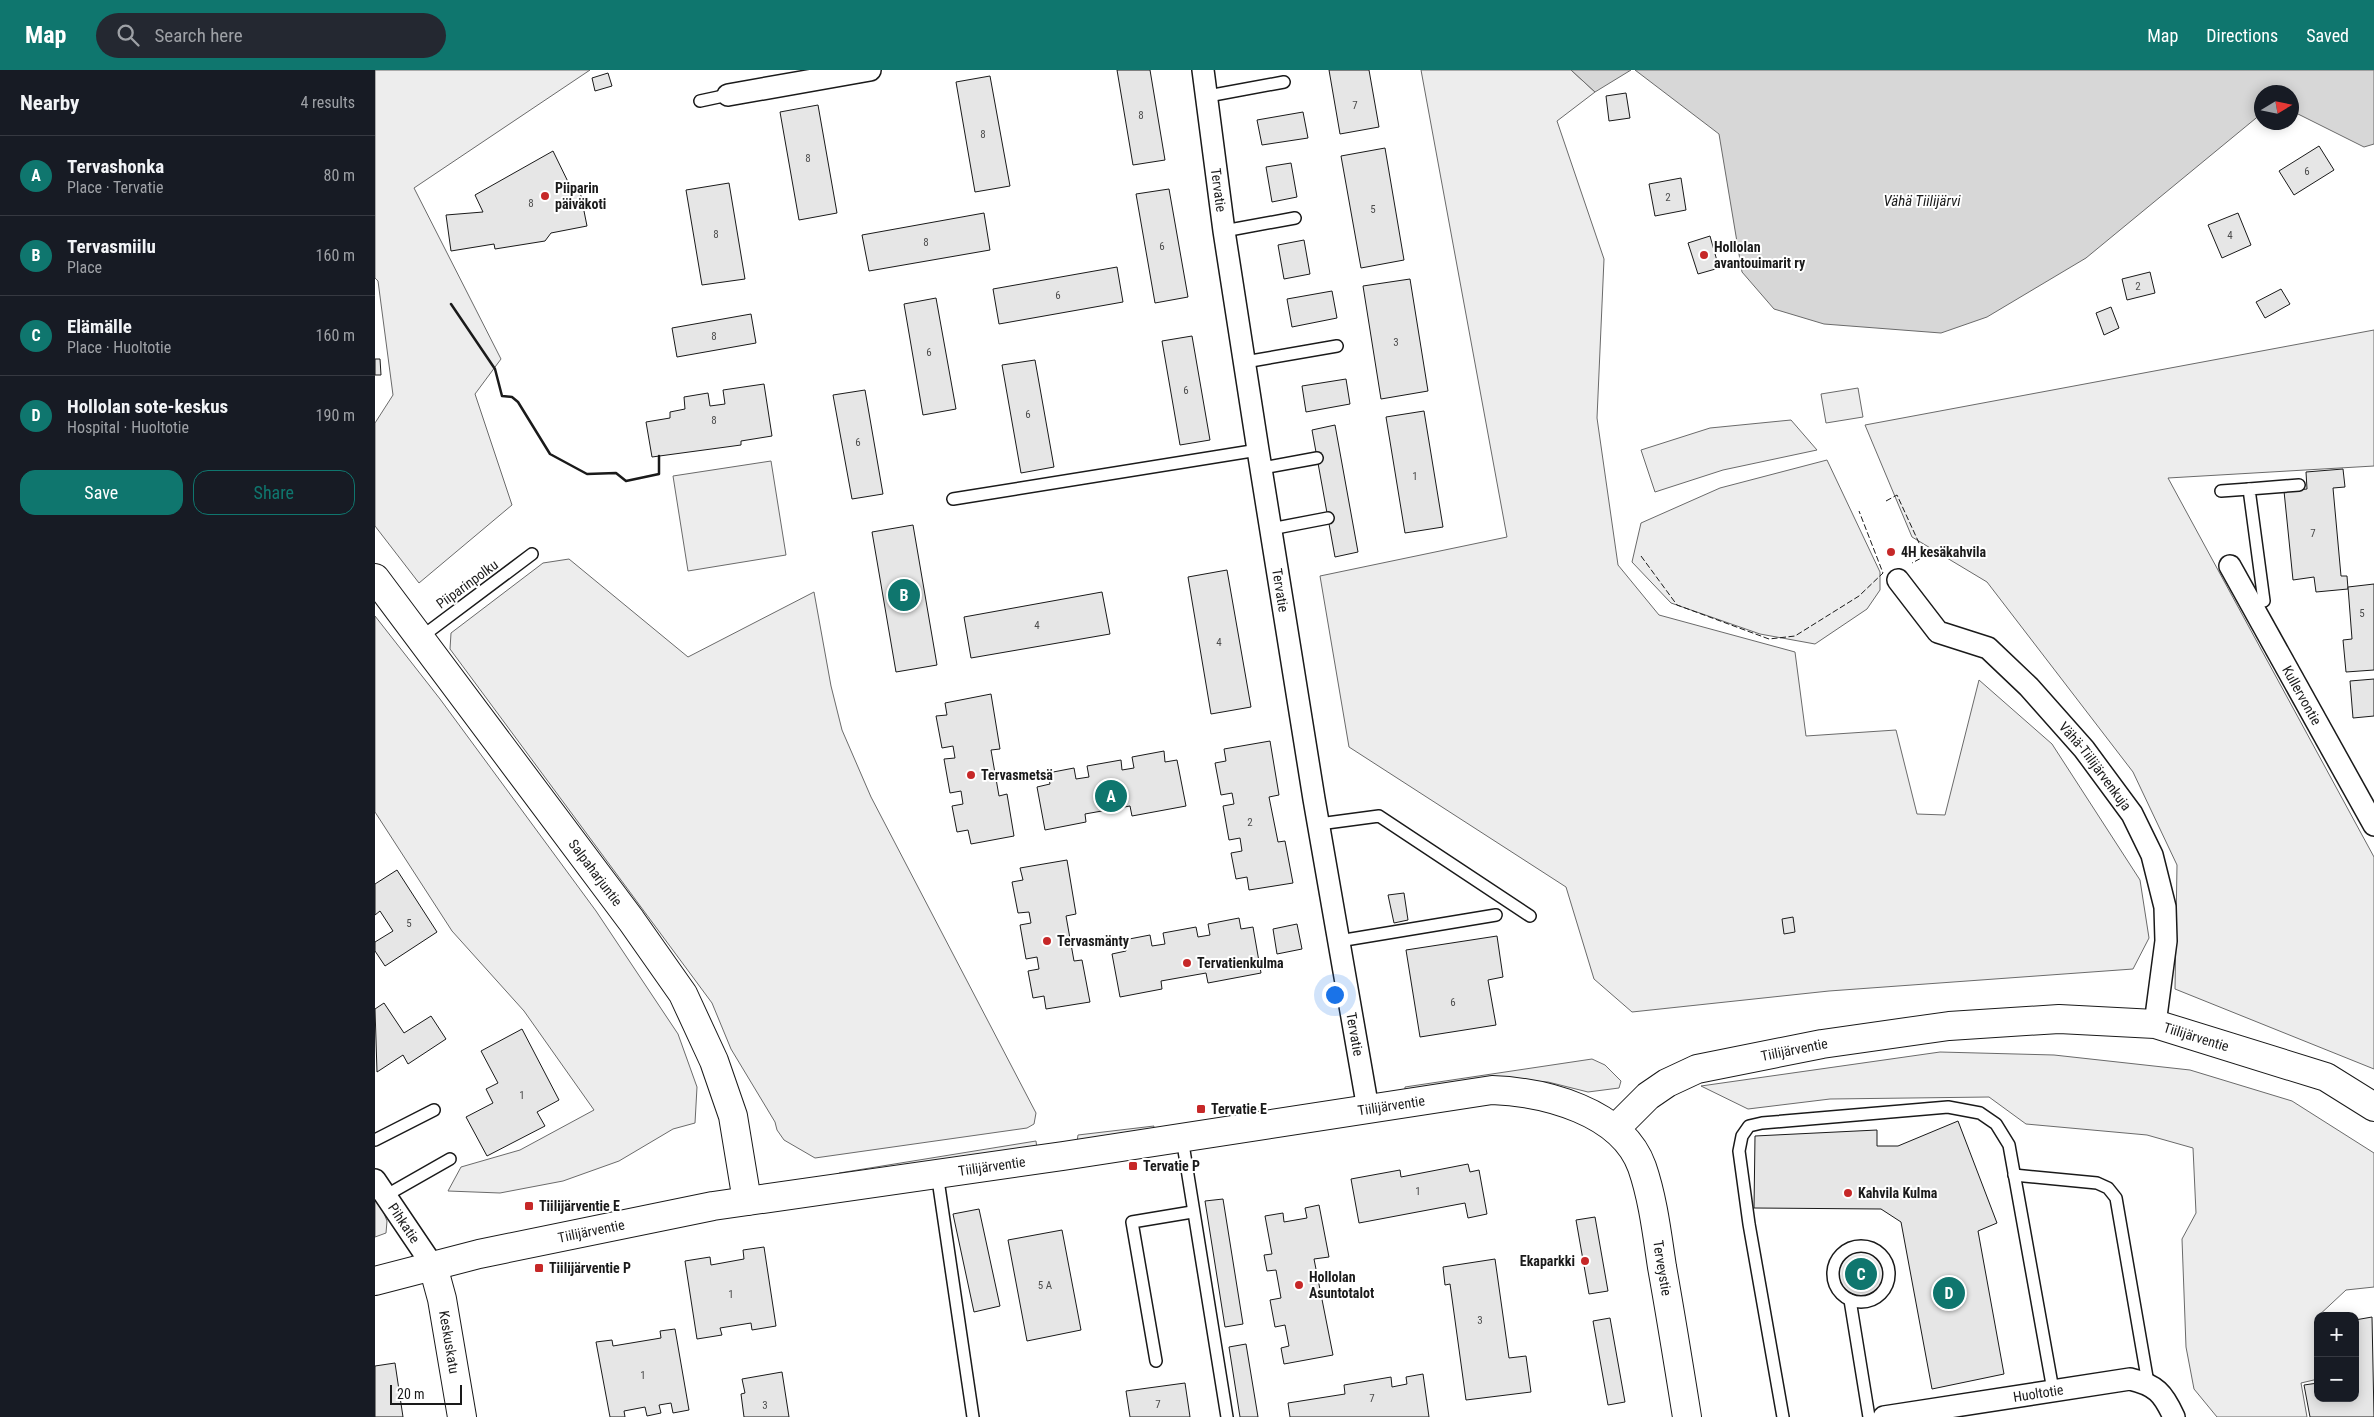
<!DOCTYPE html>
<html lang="en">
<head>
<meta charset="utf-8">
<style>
  body { margin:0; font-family:"Roboto Condensed",sans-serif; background:#242831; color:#f1f3f6 }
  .controls { position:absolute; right:15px; bottom:15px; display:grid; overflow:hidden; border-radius:10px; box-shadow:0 2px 12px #0003 }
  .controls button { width:45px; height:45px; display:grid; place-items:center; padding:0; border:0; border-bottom:1px solid #363941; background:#171b24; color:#f1f3f6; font:25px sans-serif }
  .compass { position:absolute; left:1879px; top:15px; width:45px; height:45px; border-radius:50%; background:#171b24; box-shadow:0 2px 12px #0003; rotate:80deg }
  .scale { position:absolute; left:15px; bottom:12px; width:72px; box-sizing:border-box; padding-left:5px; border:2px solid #1a1a1a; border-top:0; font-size:14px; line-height:18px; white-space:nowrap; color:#1a1a1a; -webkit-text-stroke:4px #fff; paint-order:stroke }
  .you { position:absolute; left:959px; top:924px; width:18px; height:18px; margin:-12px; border:4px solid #fff; border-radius:50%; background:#1a73e8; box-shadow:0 0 0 8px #1a73e833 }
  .badge { display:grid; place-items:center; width:32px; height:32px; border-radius:50%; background:#0f766e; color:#fff; font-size:16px; font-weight:700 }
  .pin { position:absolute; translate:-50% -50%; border:2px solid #fff; box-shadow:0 1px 5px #0006 }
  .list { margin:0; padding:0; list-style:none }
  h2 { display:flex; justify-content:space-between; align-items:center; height:65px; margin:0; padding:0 20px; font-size:21px }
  h2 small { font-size:16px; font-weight:400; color:#9ea1a6 }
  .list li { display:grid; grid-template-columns:32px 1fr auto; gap:15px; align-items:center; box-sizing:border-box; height:80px; padding:0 20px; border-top:1px solid #363941 }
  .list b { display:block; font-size:19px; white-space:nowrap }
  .list p { margin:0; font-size:16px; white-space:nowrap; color:#9ea1a6 }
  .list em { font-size:16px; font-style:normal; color:#9ea1a6 }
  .actions { display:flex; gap:10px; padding:15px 20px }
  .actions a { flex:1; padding:11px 0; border:1px solid #0f766e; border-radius:15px; text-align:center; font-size:18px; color:#0f766e }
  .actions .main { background:#0f766e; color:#fff }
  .icon { flex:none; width:28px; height:28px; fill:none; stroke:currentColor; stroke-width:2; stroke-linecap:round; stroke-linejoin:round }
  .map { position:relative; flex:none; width:1999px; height:1347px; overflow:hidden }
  header { display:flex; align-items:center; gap:30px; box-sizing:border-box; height:70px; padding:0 25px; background:#0f766e; color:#fff }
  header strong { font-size:24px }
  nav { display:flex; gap:28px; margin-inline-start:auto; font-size:18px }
  .search { width:350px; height:45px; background:#242831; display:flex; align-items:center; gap:12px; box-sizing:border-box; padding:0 18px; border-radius:28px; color:#9ea1a6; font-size:19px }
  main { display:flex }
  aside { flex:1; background:#171b24 }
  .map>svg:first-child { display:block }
  .green { fill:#ededed; stroke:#6a6a6a }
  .water { fill:#d7d7d7; stroke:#6a6a6a }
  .building { fill:#e6e6e6; stroke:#1a1a1a }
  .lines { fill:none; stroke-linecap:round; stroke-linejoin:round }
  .service-casing { stroke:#1a1a1a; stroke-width:14 }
  .minor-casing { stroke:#1a1a1a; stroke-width:24 }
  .tertiary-casing { stroke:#1a1a1a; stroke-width:30 }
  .secondary-casing { stroke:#1a1a1a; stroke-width:30 }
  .service { stroke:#fff; stroke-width:11 }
  .minor { stroke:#fff; stroke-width:21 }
  .tertiary { stroke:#fff; stroke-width:28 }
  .secondary { stroke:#fff; stroke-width:28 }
  .fence { stroke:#1a1a1a; stroke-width:1; stroke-dasharray:6 2.5; stroke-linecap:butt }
  .wall { stroke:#1a1a1a; stroke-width:2.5 }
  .poi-dot { fill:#c62828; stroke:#fff; stroke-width:2 }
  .labels { text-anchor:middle; stroke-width:4; stroke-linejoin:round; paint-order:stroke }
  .number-label { font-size:11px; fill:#4d4d4d }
  .poi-label { font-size:14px; font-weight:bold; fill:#1a1a1a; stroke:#fff; text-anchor:start }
  .street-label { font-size:14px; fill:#1a1a1a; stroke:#fff }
  .water-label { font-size:15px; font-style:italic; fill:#1a1a1a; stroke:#fff }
</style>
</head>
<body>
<header>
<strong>Map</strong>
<div class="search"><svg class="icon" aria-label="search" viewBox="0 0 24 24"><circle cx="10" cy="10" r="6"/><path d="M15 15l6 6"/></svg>Search here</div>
<nav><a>Map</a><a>Directions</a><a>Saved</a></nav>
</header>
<main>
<aside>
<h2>Nearby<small>4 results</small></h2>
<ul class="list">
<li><span class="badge">A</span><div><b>Tervashonka</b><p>Place · Tervatie</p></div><em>80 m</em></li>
<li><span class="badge">B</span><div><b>Tervasmiilu</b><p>Place</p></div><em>160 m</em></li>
<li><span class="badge">C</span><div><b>Elämälle</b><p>Place · Huoltotie</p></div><em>160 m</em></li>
<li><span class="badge">D</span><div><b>Hollolan sote-keskus</b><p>Hospital · Huoltotie</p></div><em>190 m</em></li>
</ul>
<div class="actions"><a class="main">Save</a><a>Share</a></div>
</aside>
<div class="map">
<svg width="1999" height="1347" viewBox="0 0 1999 1347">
  <rect width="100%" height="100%" fill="#fff"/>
  <g class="green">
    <path d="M0,0H215L39,118L126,289L100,324L137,435L44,513L0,456V353L18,325L3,211L0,208Z"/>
    <path d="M1046,0H1196L1220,22L1182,51L1229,189L1222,348L1243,495L1284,545L1420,582L1431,666L1521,660L1542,744L1570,745L1604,610L1677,674L1765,810L1774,868L1758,899L1454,921L1257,942L1219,909L1191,817L974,677L945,506L1132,467Z"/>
    <path d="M1999,260V396L1793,408L1999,787V999L1800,919L1802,795L1758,702L1612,512L1537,467L1490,355Z"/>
    <path d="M1483,318L1488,347L1451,353L1446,324Z"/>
    <path d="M1416,350L1442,380L1348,400L1280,422L1266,380L1335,358Z"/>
    <path d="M1452,390L1505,502V520L1492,539L1440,574L1385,564L1296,533L1257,492L1266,453L1345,418Z"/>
    <path d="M396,391L411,485L313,501L298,406Z"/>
    <path d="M194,489L313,587L439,522L456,616L467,660L496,727L661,1043L659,1054L652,1058L440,1088L409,1070L402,1060L400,1052L356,979L337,933L75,579L76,563L168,493Z"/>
    <path d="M0,546L65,629L221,841L303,964L322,1017L320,1053L298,1059L244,1091L188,1111L125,1123L73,1121L86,1097L145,1080L219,1040L149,941L77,861L0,742Z"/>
    <path d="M1565,982L1679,985L1815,1000L1917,1031L1999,1083V1217L1971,1220L1941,1248L1943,1309L1926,1313L1932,1347H1842L1819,1319L1811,1277L1807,1169L1821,1143L1818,1078L1772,1065L1651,1054L1614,1027L1455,1029L1373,1039L1326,1016Z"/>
    <path d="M1217,989L1230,995L1246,1011L1244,1018L1213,1022L1173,1012L1121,1009L1030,1023V1017Z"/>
    <path d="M779,1056L778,1061L702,1072L703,1065Z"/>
    <path d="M661,1071L662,1079L464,1108V1103Z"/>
    <path d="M0,1128H3L12,1151L11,1163L0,1167Z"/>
  </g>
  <g class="water">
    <path d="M1196,0H1256L1220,22Z"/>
    <path d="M1260,0H1999V74L1989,77L1917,41L1916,22H1886V44L1711,188L1612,247L1566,263L1449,254L1399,239L1367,202L1344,64Z"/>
  </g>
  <g class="building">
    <path d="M742,0H775L790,90L758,95Z"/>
    <path d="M954,0H994L1004,57L965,64Z"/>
    <path d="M233,3L237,16L220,21L217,8Z"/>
    <path d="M615,6L635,116L600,122L581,12Z"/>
    <path d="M1251,23L1255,48L1234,51L1231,26Z"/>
    <path d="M443,35L462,143L424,150L405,42Z"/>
    <path d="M928,42L933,68L887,75L882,50Z"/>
    <path d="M1944,76L1959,100L1919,125L1904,101Z"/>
    <path d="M1010,78L1029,190L986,198L966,86Z"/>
    <path d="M178,81L198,122L205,121L212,156L176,163L170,171L120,179L119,174L76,181L71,145L108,142L100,125Z"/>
    <path d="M916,93L922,127L897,132L891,97Z"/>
    <path d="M1306,108L1311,140L1280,146L1274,114Z"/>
    <path d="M354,113L370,209L327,215L311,120Z"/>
    <path d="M794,119L813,227L780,233L761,124Z"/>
    <path d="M609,143L615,180L494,201L487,165Z"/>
    <path d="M1863,143L1876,175L1847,188L1833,155Z"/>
    <path d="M1335,166L1344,198L1323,204L1313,173Z"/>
    <path d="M929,170L935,204L909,209L903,175Z"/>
    <path d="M742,197L748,232L624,254L618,219Z"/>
    <path d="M1775,202L1780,223L1752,230L1747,209Z"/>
    <path d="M1035,209L1053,321L1006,329L988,216Z"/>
    <path d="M1906,219L1915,234L1890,248L1881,232Z"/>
    <path d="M957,221L962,248L917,257L912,229Z"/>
    <path d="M561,228L581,339L548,345L529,234Z"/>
    <path d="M1736,237L1744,258L1729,265L1721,243Z"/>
    <path d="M376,244L381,273L302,287L297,258Z"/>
    <path d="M817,266L835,370L805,375L787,271Z"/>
    <path d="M0,289H5L6,305H0Z"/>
    <path d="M660,290L679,397L646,403L627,295Z"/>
    <path d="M971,309L975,334L931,342L927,316Z"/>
    <path d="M389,314L397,366L366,371V375L277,387L271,352L295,348V342L310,339L309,327L333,323L335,336L350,334L348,320Z"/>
    <path d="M490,320L508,424L477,429L458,325Z"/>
    <path d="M1049,341L1068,457L1030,463L1011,347Z"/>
    <path d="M960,355L983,482L960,487L937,360Z"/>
    <path d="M1968,399L1970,417L1958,418L1966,506H1972L1973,519L1941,522L1939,507L1918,510L1909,421L1932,419L1931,402Z"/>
    <path d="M538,455L562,595L521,602L497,462Z"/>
    <path d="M852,500L876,637L836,644L813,507Z"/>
    <path d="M1999,514V600L1971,602L1968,570L1977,569L1973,517Z"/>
    <path d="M727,522L735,564L596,588L589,547Z"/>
    <path d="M1999,609V646L1978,648L1975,611Z"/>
    <path d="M616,624L625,679L616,680L624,726L632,724L639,766L596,774L593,760L582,762L577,736L588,734L586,721L575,723L569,689L580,688L578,676L567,678L561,646L572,645L570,633Z"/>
    <path d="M895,671L904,725L894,727L903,772L910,771L918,813L874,820L872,807L861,809L856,783L867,781L865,768L854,770L848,736L859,734L857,723L846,725L840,693L851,691L849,679Z"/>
    <path d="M789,681L790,692L802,690L811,736L757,746L755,736L710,744L711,752L670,760L662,717L675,714L673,703L699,698L701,709L714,707L712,696L746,690L747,700L759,698L757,687Z"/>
    <path d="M692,790L701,844L691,846L699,891L707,890L715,932L671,939L669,926L658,928L653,901L664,899L662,887L651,889L645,855L656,853L654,842L643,843L637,812L648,810L645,798Z"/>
    <path d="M22,800L62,862L10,896L0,881V872L18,861L5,841L0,845V814Z"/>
    <path d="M1029,823L1033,850L1019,853L1013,825Z"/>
    <path d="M1418,847L1420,862L1409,864L1407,849Z"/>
    <path d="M864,848L866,859L878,857L886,903L833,913L831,903L786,911L787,919L745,927L737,884L751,881L749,870L775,865L777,876L790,874L788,863L821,857L823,867L835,865L833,854Z"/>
    <path d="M922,854L927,879L902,884L898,859Z"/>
    <path d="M1122,866L1128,907L1113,910L1121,955L1045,967L1031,880Z"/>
    <path d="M9,933L29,963L56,946L71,969L33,994L28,985L2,1002L0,939Z"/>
    <path d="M147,959L184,1030L162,1042L170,1056L112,1086L91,1047L118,1033L111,1019L123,1013L106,981Z"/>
    <path d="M1583,1051L1622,1153L1603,1161L1629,1304L1557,1319L1526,1152L1506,1139L1379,1138L1380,1066L1502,1060V1076H1523Z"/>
    <path d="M1093,1094L1095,1102L1104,1100L1112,1144L1093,1148L1090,1133L984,1153L976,1109L1025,1100L1026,1107Z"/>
    <path d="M848,1129L868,1254L850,1257L830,1131Z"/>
    <path d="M944,1135L954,1187L939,1189L958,1285L909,1294L906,1278L914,1276L910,1255L900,1257L895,1230L906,1228L901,1200L892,1201L889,1185L897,1184L890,1146L908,1143L909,1152L932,1148L930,1138Z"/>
    <path d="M604,1139L625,1236L599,1242L578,1144Z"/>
    <path d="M1220,1147L1233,1221L1214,1224L1201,1150Z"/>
    <path d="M687,1160L706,1260L652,1271L633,1170Z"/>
    <path d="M389,1177L401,1256L377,1260L376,1253L345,1258L347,1265L322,1269L310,1191L335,1187L336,1195L369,1189L368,1180Z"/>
    <path d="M1120,1189L1134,1288L1151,1286L1156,1322L1091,1330L1075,1214L1070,1215L1068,1197Z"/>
    <path d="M1997,1247L1999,1347H1935L1929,1315L1943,1313V1328H1980V1250Z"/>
    <path d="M1235,1248L1250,1332L1233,1335L1218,1251Z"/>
    <path d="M300,1259L314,1340L298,1343L296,1333L284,1335L286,1343L272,1346L270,1337L249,1341L250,1347H235L221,1272L237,1270L238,1276L286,1268L285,1261Z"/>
    <path d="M871,1274L883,1347H865L854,1277Z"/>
    <path d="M20,1293L28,1347H0V1296Z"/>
    <path d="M407,1302L414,1347H369L366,1324L370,1323L367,1309Z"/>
    <path d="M1048,1304L1054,1347H915L913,1333L970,1324L969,1315L1016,1307L1017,1317L1032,1314L1031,1307Z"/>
    <path d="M810,1313L815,1347H755L751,1321Z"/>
  </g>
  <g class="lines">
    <defs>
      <g id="service">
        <path d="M833,26L909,12"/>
        <path d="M325,31L353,25"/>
        <path d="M849,161L920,148"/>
        <path d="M870,292L962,276"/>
        <path d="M887,398L942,388"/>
        <path d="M1846,421L1874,419"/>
        <path d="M578,429L883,380"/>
        <path d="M896,459L953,448"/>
        <path d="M1889,531L1874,419L1924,415"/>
        <path d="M45,568L157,484"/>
        <path d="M944,754L1004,746L1155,846"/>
        <path d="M964,871L1121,845"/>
        <path d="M807,1068L852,1347"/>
        <path d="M0,1070L59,1040"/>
        <path d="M562,1103L598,1347"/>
        <path d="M1639,1105L1722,1113L1733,1118L1741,1128L1773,1313"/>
        <path d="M10,1126L75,1089"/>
        <circle cx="1486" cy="1204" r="28"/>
        <path d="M1475,1230L1494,1347"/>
        <path d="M781,1291L757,1152L817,1142"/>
        <path d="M1408,1347L1374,1154L1364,1081L1367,1066L1374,1056L1387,1053L1573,1037L1605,1043L1621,1054L1634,1075L1678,1320"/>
      </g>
      <g id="minor">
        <path id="s1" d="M828,0L849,161L883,380L939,729L993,1039"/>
        <path d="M353,25L495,0"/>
        <path id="s2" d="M1855,496L1999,755"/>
        <path id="s3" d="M1523,510L1563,562L1613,578L1654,617L1709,679L1757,744L1777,785L1790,837L1791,871L1780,954"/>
        <path id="s4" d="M0,1110L58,1196"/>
        <path id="s5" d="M1509,1347L1755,1309C1781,1315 1788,1323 1799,1347"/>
      </g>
      <g id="tertiary">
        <path id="s6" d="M0,508L256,850L308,924L339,991L358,1046L372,1131"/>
        <path id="s7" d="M1240,1059L1273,1026L1292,1013L1322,999L1447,974L1574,956L1684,949L1780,954L1951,1007L1999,1037"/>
      </g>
      <g id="secondary">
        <path id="s8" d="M58,1196L67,1229L87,1347"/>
        <path id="s9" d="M0,1211L104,1184L338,1136L688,1086L1117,1020C1169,1022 1247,1041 1267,1097C1278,1129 1282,1164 1287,1197C1296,1247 1304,1297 1312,1347"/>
      </g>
    </defs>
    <use href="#service" class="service-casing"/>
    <use href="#minor" class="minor-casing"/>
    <use href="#tertiary" class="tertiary-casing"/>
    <use href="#secondary" class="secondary-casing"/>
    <use href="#service" class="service"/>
    <use href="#minor" class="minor"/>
    <use href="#tertiary" class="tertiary"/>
    <use href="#secondary" class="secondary"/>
    <g class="fence">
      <path d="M1511,431L1522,425L1550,486L1537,493"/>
      <path d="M1266,486L1302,535L1394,569L1420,566L1484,526L1508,503L1484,441"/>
    </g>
    <path class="wall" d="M76,234L120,299L127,326L137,327L143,332L175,384L212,404L241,403L251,411L284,404V386"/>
  </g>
  <g class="poi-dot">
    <circle cx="170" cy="126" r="5"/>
    <circle cx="1329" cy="185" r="5"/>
    <circle cx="1516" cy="482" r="5"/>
    <circle cx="596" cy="705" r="5"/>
    <circle cx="672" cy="871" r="5"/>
    <circle cx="812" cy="893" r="5"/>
    <rect x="821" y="1034" width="10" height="10" rx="2.5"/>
    <rect x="753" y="1091" width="10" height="10" rx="2.5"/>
    <circle cx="1473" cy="1123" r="5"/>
    <rect x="149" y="1131" width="10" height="10" rx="2.5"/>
    <circle cx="1210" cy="1191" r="5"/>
    <rect x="159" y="1193" width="10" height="10" rx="2.5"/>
    <circle cx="924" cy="1215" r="5"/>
  </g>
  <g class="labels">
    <g class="number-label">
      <text x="980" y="39">7</text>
      <text x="766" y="49">8</text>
      <text x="608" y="68">8</text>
      <text x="433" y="92">8</text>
      <text x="1932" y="105">6</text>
      <text x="1293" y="131">2</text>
      <text x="156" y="137">8</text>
      <text x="998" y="143">5</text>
      <text x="341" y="168">8</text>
      <text x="1855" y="169">4</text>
      <text x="551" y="176">8</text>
      <text x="787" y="180">6</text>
      <text x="1763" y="220">2</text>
      <text x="683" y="229">6</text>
      <text x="339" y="270">8</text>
      <text x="1021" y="276">3</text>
      <text x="554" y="286">6</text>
      <text x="811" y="324">6</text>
      <text x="653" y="348">6</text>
      <text x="339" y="354">8</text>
      <text x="483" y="376">6</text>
      <text x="1040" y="410">1</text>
      <text x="1938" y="467">7</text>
      <text x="1987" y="547">5</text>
      <text x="662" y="559">4</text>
      <text x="844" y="576">4</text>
      <text x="875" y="756">2</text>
      <text x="34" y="857">5</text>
      <text x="1078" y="936">6</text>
      <text x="147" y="1029">1</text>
      <text x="1043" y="1125">1</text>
      <text x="670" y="1219">5 A</text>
      <text x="356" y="1228">1</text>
      <text x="1105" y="1254">3</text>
      <text x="268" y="1309">1</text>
      <text x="997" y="1332">7</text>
      <text x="783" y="1338">7</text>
      <text x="390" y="1339">3</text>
    </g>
    <g class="poi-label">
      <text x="180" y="123">Piiparin<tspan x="180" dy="16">päiväkoti</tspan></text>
      <text x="1339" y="182">Hollolan<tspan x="1339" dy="16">avantouimarit ry</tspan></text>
      <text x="1526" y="487">4H kesäkahvila</text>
      <text x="606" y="710">Tervasmetsä</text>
      <text x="682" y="876">Tervasmänty</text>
      <text x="822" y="898">Tervatienkulma</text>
      <text x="836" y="1044">Tervatie E</text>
      <text x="768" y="1101">Tervatie P</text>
      <text x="1483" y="1128">Kahvila Kulma</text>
      <text x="164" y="1141">Tiilijärventie E</text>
      <text x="1200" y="1196" text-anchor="end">Ekaparkki</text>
      <text x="174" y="1203">Tiilijärventie P</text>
      <text x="934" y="1212">Hollolan<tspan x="934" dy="16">Asuntotalot</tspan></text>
    </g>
    <g class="street-label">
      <text dy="5" stroke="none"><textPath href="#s1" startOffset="121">Tervatie</textPath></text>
      <text transform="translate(92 514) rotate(-36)" y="5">Piiparinpolku</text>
      <text dy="5" stroke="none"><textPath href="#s1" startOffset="526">Tervatie</textPath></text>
      <text dy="5" stroke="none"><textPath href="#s2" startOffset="148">Kullervontie</textPath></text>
      <text dy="5" stroke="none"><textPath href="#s3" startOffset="278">Vähä-Tiilijärvenkuja</textPath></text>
      <text dy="5" stroke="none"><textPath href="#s6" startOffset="368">Salpaharjuntie</textPath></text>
      <text dy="5" stroke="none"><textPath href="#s1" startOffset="976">Tervatie</textPath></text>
      <text dy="5" stroke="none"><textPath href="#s7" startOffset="608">Tiilijärventie</textPath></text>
      <text dy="5" stroke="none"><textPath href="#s7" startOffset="202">Tiilijärventie</textPath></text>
      <text dy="5" stroke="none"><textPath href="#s9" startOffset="1032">Tiilijärventie</textPath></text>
      <text dy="5" stroke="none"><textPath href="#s9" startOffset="628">Tiilijärventie</textPath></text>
      <text dy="5" stroke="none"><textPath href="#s4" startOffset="52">Pihkatie</textPath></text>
      <text dy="5" stroke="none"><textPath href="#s9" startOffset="222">Tiilijärventie</textPath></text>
      <text dy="5" stroke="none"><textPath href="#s9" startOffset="1415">Terveystie</textPath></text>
      <text dy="5" stroke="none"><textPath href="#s8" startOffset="78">Keskuskatu</textPath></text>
      <text dy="5" stroke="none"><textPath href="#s5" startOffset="156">Huoltotie</textPath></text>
    </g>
    <g class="water-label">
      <text x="1547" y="136">Vähä Tiilijärvi</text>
    </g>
  </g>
</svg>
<div class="controls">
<button>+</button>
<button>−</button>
</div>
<svg class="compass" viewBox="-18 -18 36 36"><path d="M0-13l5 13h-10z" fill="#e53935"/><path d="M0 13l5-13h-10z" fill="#9ea1a6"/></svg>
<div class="scale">20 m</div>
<div class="you"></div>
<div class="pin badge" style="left:736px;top:726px">A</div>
<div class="pin badge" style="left:529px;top:525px">B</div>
<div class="pin badge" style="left:1486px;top:1204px">C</div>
<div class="pin badge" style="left:1574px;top:1223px">D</div>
</div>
</main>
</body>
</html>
